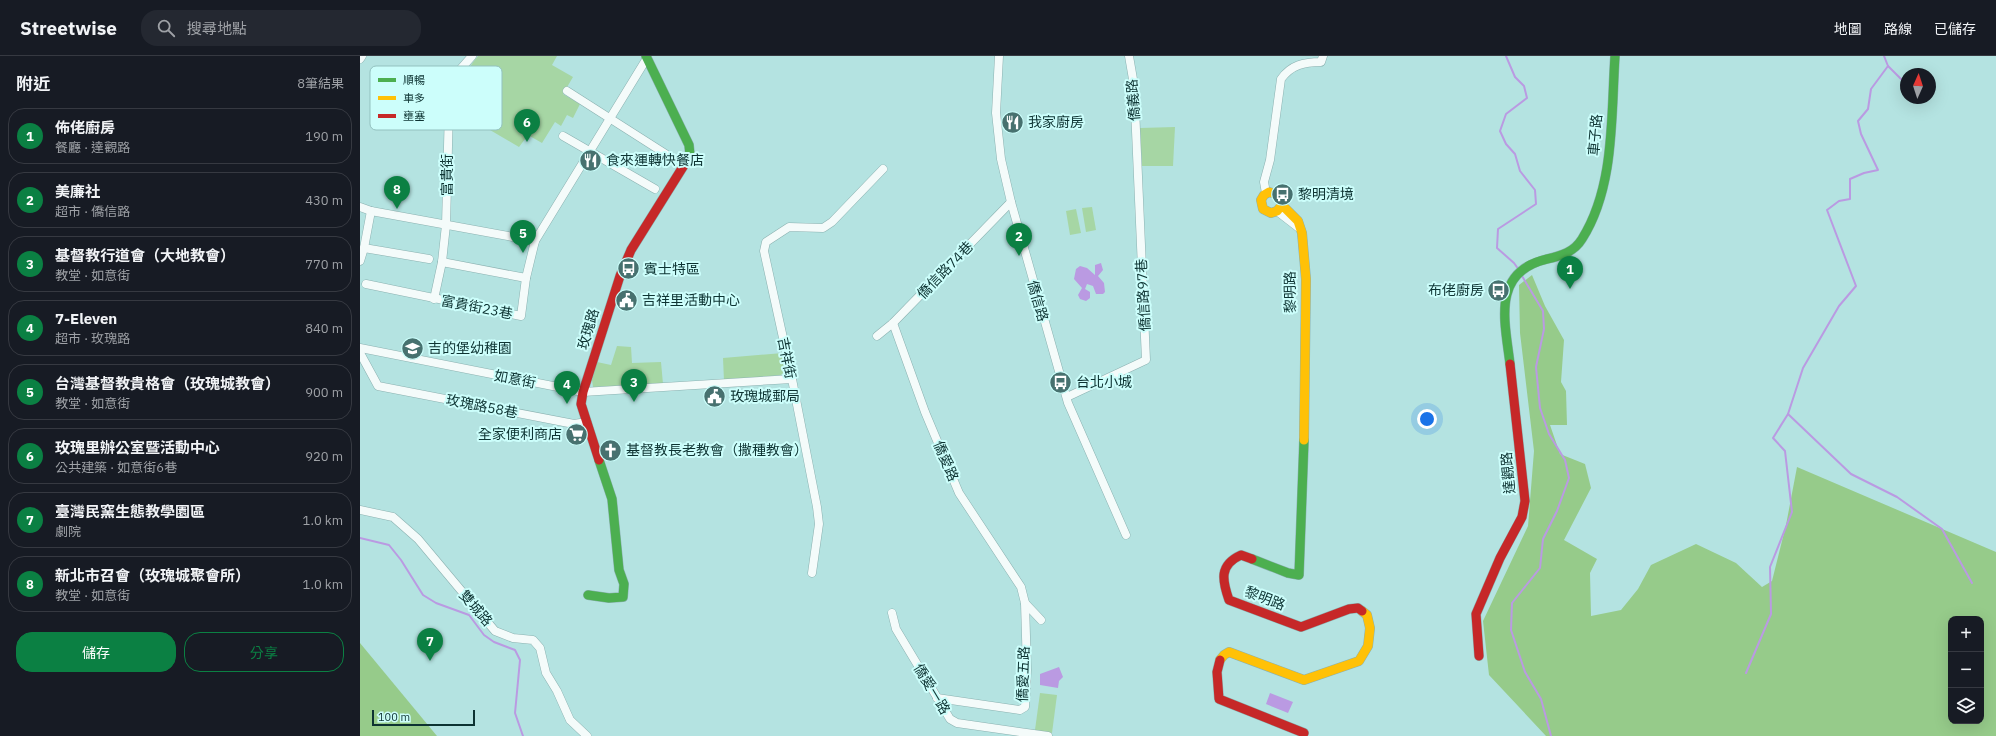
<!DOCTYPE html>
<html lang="zh-TW">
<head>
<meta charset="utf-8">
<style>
  body { margin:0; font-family:"IBM Plex Sans","Noto Sans TC",sans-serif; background:#242831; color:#f1f3f6 }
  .controls { position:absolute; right:12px; bottom:12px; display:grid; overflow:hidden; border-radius:8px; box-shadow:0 4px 16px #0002 }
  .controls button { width:36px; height:36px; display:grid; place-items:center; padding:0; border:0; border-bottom:1px solid #363941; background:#171b24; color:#f1f3f6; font:20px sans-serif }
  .compass { position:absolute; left:1540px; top:12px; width:36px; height:36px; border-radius:50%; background:#171b24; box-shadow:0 4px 16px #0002; rotate:3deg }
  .scale { position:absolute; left:12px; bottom:10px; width:103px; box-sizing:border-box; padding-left:4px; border:2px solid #0d3332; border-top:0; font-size:11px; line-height:14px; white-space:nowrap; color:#0d3332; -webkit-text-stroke:3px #ccfefb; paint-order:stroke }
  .you { position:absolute; left:1067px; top:363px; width:14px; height:14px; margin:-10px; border:3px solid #fff; border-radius:50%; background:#1a73e8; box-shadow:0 0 0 6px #1a73e833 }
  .badge { display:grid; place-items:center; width:26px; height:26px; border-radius:50%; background:#0b8043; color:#fff; font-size:13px; font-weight:700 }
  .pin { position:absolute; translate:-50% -33px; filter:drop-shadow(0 1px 2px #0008) }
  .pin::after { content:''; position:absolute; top:21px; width:14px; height:12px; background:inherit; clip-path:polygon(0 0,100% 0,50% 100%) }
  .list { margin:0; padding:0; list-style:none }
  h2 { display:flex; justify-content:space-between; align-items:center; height:52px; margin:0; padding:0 16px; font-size:17px }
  h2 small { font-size:13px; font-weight:400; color:#9ea1a6 }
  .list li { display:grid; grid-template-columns:26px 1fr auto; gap:12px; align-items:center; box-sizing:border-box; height:56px; margin:0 8px 8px; padding:0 8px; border:1px solid #363941; border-radius:16px }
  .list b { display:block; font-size:15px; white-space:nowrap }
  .list p { margin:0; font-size:13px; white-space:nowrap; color:#9ea1a6 }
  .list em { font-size:13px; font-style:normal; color:#9ea1a6 }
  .actions { display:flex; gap:8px; padding:12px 16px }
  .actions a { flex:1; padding:9px 0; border:1px solid #0b8043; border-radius:16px; text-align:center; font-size:14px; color:#0b8043 }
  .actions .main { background:#0b8043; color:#fff }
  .icon { flex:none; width:22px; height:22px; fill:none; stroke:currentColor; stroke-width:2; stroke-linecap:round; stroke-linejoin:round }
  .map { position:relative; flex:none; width:1636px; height:680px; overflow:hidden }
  header { display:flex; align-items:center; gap:24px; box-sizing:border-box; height:56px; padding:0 20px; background:#171b24; border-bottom:1px solid #363941 }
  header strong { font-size:19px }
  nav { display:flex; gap:22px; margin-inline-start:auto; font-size:14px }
  .search { width:280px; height:36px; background:#242831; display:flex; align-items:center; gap:10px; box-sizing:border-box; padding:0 14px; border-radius:16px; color:#9ea1a6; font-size:15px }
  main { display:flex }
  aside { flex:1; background:#171b24 }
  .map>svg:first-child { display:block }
  .green { fill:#a6d6a4 }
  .forest { fill:#96cb8a; fill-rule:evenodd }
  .water { fill:#ba9ae2 }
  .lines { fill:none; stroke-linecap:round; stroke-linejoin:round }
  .stream { stroke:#ba9ae2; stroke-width:2 }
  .street-casing { stroke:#8bb1b0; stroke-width:9 }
  .fast-casing { stroke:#8bb1b0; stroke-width:10 }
  .slow-casing { stroke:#8bb1b0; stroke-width:10 }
  .jam-casing { stroke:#8bb1b0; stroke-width:10 }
  .street { stroke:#f4fbfa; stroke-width:8 }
  .fast { stroke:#4caf50; stroke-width:9 }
  .slow { stroke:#ffc107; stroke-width:9 }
  .jam { stroke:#c62828; stroke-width:9 }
  .labels { text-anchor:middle; stroke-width:4; stroke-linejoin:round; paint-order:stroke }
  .street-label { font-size:14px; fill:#0d3332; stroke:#ccfefb }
  .poi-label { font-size:14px; fill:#0d3332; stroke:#ccfefb; text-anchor:start }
  .key { fill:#ccfefb; stroke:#93c1bf; stroke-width:1 }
  .key-label { font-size:11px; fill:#0d3332 }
</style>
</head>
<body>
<header>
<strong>Streetwise</strong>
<div class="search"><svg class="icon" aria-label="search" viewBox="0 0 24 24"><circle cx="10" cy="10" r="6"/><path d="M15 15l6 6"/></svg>搜尋地點</div>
<nav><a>地圖</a><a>路線</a><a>已儲存</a></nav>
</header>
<main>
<aside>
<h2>附近<small>8筆結果</small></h2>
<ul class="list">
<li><span class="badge">1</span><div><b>佈佬廚房</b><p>餐廳 · 達觀路</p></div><em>190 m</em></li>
<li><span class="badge">2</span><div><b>美廉社</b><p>超市 · 僑信路</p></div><em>430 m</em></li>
<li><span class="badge">3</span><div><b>基督教行道會（大地教會）</b><p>教堂 · 如意街</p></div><em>770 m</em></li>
<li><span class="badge">4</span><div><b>7-Eleven</b><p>超市 · 玫瑰路</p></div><em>840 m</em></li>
<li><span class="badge">5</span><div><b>台灣基督教貴格會（玫瑰城教會）</b><p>教堂 · 如意街</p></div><em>900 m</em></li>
<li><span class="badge">6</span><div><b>玫瑰里辦公室暨活動中心</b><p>公共建築 · 如意街6巷</p></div><em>920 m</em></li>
<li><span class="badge">7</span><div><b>臺灣民窯生態教學園區</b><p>劇院</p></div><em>1.0 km</em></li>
<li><span class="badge">8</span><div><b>新北市召會（玫瑰城聚會所）</b><p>教堂 · 如意街</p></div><em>1.0 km</em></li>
</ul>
<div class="actions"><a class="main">儲存</a><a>分享</a></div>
</aside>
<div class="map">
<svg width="1636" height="680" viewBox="0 0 1636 680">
  <rect width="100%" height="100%" fill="#b4e3e1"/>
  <g class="green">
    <path d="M118,0H197L192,9L213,21L203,38L220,48L213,62L207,59L201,70L195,66L182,87L168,79L159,91L96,54C99,33 104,16 118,0Z"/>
    <path d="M815,71L813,110H782L780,72Z"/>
    <path d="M732,151L736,174L726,176L722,152Z"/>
    <path d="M716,153L721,177L710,179L706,155Z"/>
    <path d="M257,290L271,291L272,307L301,306L303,328L233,331L232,324L237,306L251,309Z"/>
    <path d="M423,297L424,316L421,319L364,325L363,302Z"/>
    <path d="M680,637L697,639L692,677L675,674Z"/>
  </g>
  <g class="forest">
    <path d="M1172,219L1185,250L1204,284L1201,326L1206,335L1207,369H1190L1200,398L1225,408L1231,432L1204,484L1237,503L1230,517L1231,560L1261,554L1278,533L1291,509L1336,488L1376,507L1402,531L1412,525L1426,469L1437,411L1636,496V680H1186L1129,619L1123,565L1168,470L1174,395L1160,277L1159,229ZM1591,563H1621V665H1591Z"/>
    <path d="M0,587L77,680H0Z"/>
  </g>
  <g class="water">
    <path d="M741,207L743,214L738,220L744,227L745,236L743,238H736L733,230L727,228L725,233L730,236V242L726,245L720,243L718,239L722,232L714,223L716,213L720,210L727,212L735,219V209Z"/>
    <path d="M699,611L703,621L699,625L698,632L680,629V618Z"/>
    <path d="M910,637L933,646L928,657L906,648Z"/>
  </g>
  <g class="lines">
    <g class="stream">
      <path d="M1146,0L1155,21L1164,30L1167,42L1146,58L1140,75L1146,88L1155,98L1160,115L1175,134L1176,148L1138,173L1137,192L1154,207L1159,214"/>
      <path d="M1528,10L1546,28"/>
      <path d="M1162,220L1183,255L1184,273L1176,311L1180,352L1189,378L1205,404L1209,422L1197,455L1183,483L1180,512L1152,547L1151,574L1165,616L1181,643L1191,680"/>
      <path d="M1428,358L1491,418L1537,441L1582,473L1612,527"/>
      <path d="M0,482L29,489L41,504L63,539L76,547L109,559L124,579L134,586L155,594L160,604L155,657L163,680"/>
      <path d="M1386,617L1411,558L1410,511L1432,456L1425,395L1413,382L1428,358L1443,312L1479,250L1496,230L1467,154L1479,145L1490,143V123L1504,117L1518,114L1501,78L1498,65L1508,53L1511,33L1528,10L1524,0"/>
    </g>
    <defs>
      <g id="street">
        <path d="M639,0L636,57L641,103L651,146L708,347L766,479"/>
        <path d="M0,3L2,0"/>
        <path d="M207,35L312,102"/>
        <path d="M203,80L295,133"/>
        <path d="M906,137L904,126L910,104L921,23C931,9 944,6 961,6L963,0"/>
        <path d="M0,151L11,155L175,185"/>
        <path d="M917,155L939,172"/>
        <path d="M4,192L69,203"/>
        <path d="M0,205L4,192L11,155"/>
        <path d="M82,206L166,222"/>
        <path d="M6,228L161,260L166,222L175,185L287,2"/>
        <path d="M74,243L82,206L86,169L89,51L98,16L112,0"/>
        <path d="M533,267L565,356L599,437L661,531L665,547L667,614L665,651L660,654L577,642"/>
        <path d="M517,280L533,267L651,146"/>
        <path d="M0,292L223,336L432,323"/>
        <path d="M0,297L18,330L214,368L227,366"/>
        <path d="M707,341L786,304L774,29L769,0"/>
        <path d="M0,454L33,461L58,483L135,575L153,582L173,584L180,592L186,617L197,635L210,664L227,680"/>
        <path d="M452,517L459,468L457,451L432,323L404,195L406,186L429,171L463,172L472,166L523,113"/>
        <path d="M665,547L681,564"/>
        <path d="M532,557L536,573L590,663L597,667L688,680"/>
      </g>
      <g id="fast">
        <path d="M286,0L329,89L330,99L326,106"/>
        <path d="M1150,308C1145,266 1131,216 1187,203C1201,200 1214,196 1222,183C1255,131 1251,60 1255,0"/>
        <path d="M892,503L928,517L939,519L944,384"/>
        <path d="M228,539L249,542L263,541L264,528L259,514L252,443L239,404"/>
      </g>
      <g id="slow">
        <path d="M922,149L917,155L911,157L903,153L901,144L904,139L909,136L919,139L922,149L938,165L942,177L946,223L944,384"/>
        <path d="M860,604L864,599L869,596L944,624L999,605L1008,590L1010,572L1007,559L1002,555"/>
      </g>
      <g id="jam">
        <path d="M239,404L221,348L223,336L260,220L271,194L326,106"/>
        <path d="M892,503L881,499C859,509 862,524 869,544L941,571L989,553L998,552L1002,555"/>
        <path d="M1119,600L1116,558L1140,502L1162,461L1165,445L1150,308"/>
        <path d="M860,604L857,616L859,643L944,677"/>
      </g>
    </defs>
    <use href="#street" class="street-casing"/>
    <use href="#fast" class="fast-casing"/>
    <use href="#slow" class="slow-casing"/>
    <use href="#jam" class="jam-casing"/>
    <use href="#street" class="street"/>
    <use href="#fast" class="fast"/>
    <use href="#slow" class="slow"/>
    <use href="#jam" class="jam"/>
  </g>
  <defs>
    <symbol id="restaurant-disc" viewBox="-11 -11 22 22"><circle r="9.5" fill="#47716f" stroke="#ccfefb"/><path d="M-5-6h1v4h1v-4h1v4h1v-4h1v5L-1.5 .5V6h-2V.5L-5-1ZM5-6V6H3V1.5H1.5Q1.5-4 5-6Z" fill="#fff"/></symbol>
    <symbol id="bus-disc" viewBox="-11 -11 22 22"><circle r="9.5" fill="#47716f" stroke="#ccfefb"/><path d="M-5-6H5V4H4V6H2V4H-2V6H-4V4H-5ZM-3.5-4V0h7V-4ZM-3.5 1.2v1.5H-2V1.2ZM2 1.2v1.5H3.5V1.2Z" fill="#fff"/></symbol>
    <symbol id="civic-disc" viewBox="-11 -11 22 22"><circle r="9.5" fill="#47716f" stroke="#ccfefb"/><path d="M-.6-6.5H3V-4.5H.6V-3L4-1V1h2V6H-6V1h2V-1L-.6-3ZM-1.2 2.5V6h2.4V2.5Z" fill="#fff"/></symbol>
    <symbol id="school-disc" viewBox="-11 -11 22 22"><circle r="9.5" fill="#47716f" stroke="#ccfefb"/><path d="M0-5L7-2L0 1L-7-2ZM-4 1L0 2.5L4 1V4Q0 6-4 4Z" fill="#fff"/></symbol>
    <symbol id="supermarket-disc" viewBox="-11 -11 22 22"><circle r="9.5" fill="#47716f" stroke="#ccfefb"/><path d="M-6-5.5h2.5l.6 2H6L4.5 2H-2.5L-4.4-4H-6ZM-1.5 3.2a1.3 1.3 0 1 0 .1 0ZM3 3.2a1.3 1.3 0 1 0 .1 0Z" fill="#fff"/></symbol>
    <symbol id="church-disc" viewBox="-11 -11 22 22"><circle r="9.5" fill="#47716f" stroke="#ccfefb"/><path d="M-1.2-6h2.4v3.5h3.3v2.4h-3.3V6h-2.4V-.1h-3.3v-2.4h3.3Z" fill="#fff"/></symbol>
  </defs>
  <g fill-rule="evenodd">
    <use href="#restaurant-disc" x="640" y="54" width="25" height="25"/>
    <use href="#restaurant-disc" x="218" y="92" width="25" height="25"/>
    <use href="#bus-disc" x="910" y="126" width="25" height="25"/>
    <use href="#bus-disc" x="256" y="200" width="25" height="25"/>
    <use href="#bus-disc" x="1126" y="222" width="25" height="25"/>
    <use href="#civic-disc" x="254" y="232" width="25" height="25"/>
    <use href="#school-disc" x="40" y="280" width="25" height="25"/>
    <use href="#bus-disc" x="688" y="314" width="25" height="25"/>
    <use href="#civic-disc" x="342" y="328" width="25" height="25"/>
    <use href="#supermarket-disc" x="204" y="366" width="25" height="25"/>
    <use href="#church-disc" x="238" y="382" width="25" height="25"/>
  </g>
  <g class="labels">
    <g class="street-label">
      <text transform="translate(773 44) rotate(-94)" y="5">僑義路</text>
      <text transform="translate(1235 79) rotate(-85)" y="5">車子路</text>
      <text transform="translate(87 119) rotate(-90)" y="5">富貴街</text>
      <text transform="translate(585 214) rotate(-46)" y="5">僑信路74巷</text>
      <text transform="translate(930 236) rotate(-91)" y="5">黎明路</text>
      <text transform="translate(783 239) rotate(-93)" y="5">僑信路97巷</text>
      <text transform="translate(678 245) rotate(74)" y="5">僑信路</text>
      <text transform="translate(117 251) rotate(11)" y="5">富貴街23巷</text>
      <text transform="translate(228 273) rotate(-73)" y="5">玫瑰路</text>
      <text transform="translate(427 302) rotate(79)" y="5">吉祥街</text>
      <text transform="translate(155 323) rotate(11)" y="5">如意街</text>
      <text transform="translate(122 350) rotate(11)" y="5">玫瑰路58巷</text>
      <text transform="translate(586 405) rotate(67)" y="5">僑愛路</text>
      <text transform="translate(1148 417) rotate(-95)" y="5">達觀路</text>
      <text transform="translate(905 542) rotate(21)" y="5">黎明路</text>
      <text transform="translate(116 552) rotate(49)" y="5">雙城路</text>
      <text transform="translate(663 618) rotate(-88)" y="5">僑愛五路</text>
      <text transform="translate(572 633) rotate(59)" y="5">僑愛一路</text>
    </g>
    <g class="poi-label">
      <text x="668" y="71">我家廚房</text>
      <text x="246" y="109">食來運轉快餐店</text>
      <text x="938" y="143">黎明清境</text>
      <text x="284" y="218">賓士特區</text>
      <text x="1124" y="239" text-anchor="end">布佬廚房</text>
      <text x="282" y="249">吉祥里活動中心</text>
      <text x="68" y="297">吉的堡幼稚園</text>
      <text x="716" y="331">台北小城</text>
      <text x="370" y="345">玫瑰城郵局</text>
      <text x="202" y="383" text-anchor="end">全家便利商店</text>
      <text x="266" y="399">基督教長老教會（撒種教會）</text>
    </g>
  </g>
  <rect x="10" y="10" width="132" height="64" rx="6" class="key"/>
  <rect x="18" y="22" width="18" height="4" fill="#4caf50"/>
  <rect x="18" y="40" width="18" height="4" fill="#ffc107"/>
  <rect x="18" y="58" width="18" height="4" fill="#c62828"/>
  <g class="key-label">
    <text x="43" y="28">順暢</text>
    <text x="43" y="46">車多</text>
    <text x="43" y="64">壅塞</text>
  </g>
</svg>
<div class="controls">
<button>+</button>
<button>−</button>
<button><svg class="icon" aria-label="layers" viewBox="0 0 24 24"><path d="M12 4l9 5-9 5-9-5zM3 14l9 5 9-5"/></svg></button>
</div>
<svg class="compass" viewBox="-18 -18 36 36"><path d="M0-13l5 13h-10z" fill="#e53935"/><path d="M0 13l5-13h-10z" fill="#9ea1a6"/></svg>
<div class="scale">100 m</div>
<div class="you"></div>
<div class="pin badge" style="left:1210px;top:233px">1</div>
<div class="pin badge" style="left:659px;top:200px">2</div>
<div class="pin badge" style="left:274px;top:346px">3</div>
<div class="pin badge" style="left:207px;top:348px">4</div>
<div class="pin badge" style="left:163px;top:197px">5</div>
<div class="pin badge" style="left:167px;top:86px">6</div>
<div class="pin badge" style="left:70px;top:605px">7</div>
<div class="pin badge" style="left:37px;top:153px">8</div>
</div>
</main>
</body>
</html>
